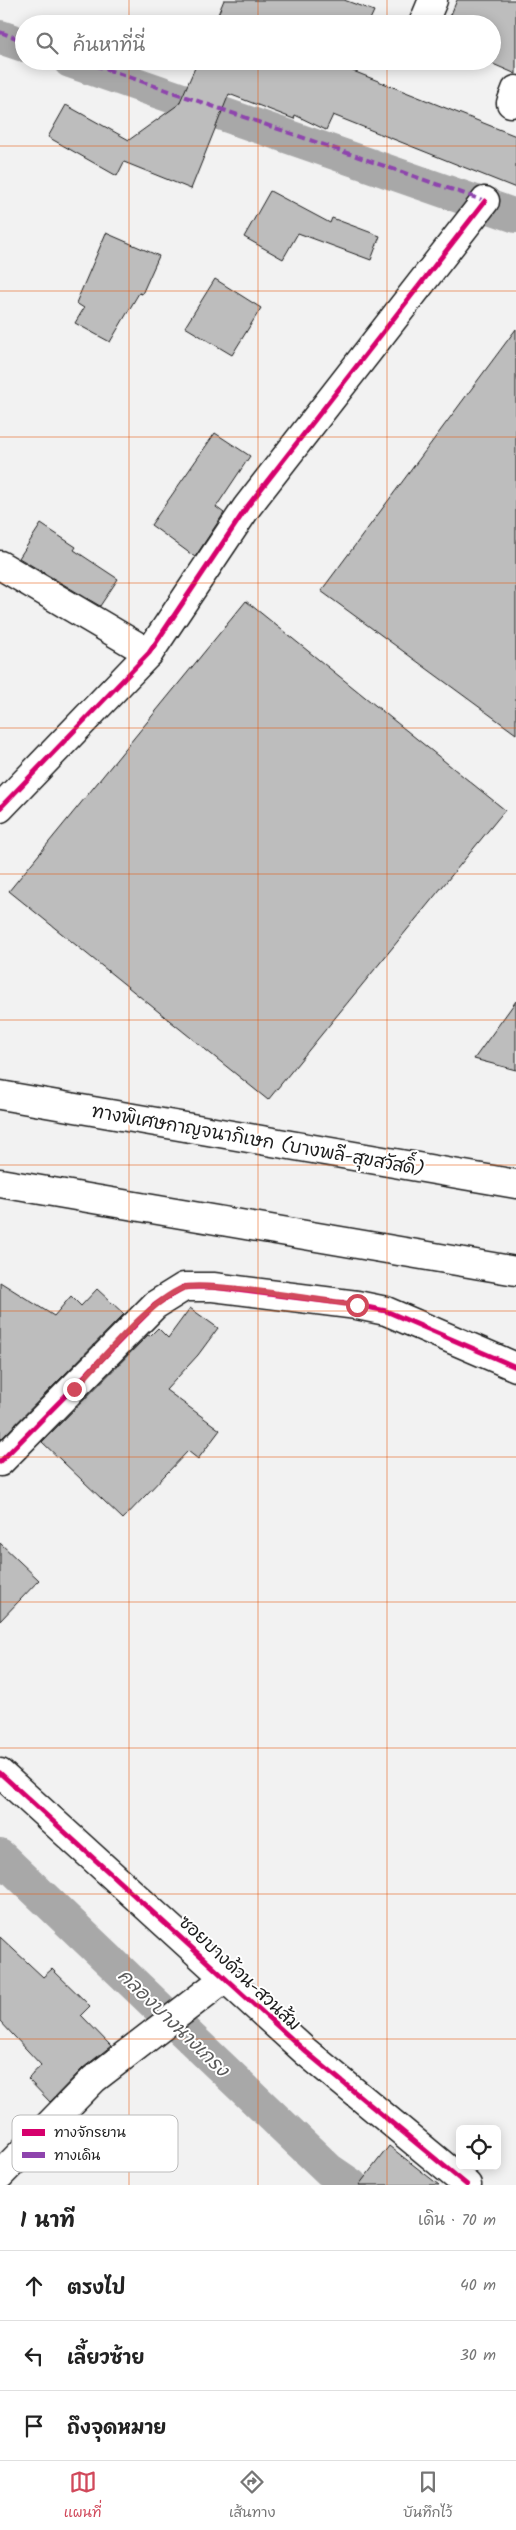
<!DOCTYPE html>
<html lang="th">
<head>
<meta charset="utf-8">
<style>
  body { margin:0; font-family:Kalam,"Playpen Sans Thai",sans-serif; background:#f2f2f2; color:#222 }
  .controls { position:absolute; right:15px; bottom:15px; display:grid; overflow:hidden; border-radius:8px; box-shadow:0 2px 12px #0003 }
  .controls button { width:45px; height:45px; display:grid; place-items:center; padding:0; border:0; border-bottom:1px solid #e0e0e0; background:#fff; color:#222; font:25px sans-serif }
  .stop { position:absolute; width:15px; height:15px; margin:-11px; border:4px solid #d1495b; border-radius:50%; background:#fff }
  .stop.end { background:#d1495b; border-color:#fff; box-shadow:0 1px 5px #0008 }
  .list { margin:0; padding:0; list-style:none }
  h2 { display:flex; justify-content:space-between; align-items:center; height:65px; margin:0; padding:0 20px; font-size:21px }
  h2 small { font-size:16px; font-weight:400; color:#767676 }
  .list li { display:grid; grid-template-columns:32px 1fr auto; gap:15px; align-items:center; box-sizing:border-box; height:70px; padding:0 20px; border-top:1px solid #e0e0e0 }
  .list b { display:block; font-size:19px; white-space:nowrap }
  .list em { font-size:16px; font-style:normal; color:#767676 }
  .icon { flex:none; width:28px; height:28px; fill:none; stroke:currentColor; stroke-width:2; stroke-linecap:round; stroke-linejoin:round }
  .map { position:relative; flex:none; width:516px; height:2185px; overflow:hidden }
  .search { position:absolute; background:#fff; box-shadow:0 2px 12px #0003; left:15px; right:15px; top:15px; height:55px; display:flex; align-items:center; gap:12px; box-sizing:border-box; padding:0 18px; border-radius:28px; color:#767676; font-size:19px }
  .sheet { height:275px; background:#fff }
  nav { display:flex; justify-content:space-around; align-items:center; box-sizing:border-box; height:70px; border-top:1px solid #e0e0e0; background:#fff; font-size:14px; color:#767676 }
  nav a { display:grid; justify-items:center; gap:2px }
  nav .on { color:#d1495b }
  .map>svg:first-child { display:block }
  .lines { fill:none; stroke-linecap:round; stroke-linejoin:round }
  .canal { stroke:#a8a8a8; stroke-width:34 }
  .building { fill:#bdbdbd; stroke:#1c1c1c }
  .minor-casing { stroke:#1c1c1c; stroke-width:31 }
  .motorway-casing { stroke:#1c1c1c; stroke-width:31 }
  .minor { stroke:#fff; stroke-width:28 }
  .motorway { stroke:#fff; stroke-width:28 }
  .quiet { stroke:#8e44ad; stroke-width:4; stroke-dasharray:8 4; stroke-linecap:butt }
  .cycleway-casing { stroke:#fff; stroke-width:8 }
  .cycleway { stroke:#d6006c; stroke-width:5 }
  .route { stroke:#d1495b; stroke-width:6 }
  .grid { fill:none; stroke:#e8590c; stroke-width:1; stroke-opacity:0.55 }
  .labels { text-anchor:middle; stroke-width:4; stroke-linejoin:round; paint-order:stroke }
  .street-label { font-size:18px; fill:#1c1c1c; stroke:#fff }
  .water-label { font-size:19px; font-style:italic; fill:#5b5b5b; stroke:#fff }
  .key { fill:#fff; stroke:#bbb; stroke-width:1 }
  .key-label { font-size:14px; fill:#1c1c1c }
</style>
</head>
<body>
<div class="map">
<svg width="516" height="2185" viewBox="0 0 516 2185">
  <rect width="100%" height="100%" fill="#f2f2f2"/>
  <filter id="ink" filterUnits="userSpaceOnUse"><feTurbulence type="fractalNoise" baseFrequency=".02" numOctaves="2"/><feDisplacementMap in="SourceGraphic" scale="10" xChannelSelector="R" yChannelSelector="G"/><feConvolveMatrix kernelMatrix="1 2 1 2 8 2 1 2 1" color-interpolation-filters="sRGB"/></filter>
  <g filter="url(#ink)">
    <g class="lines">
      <g class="canal">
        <path d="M0,37L24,45"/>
        <path d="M70,61L516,216"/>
        <path d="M0,1856L329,2170L351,2185"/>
      </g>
    </g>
    <g class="building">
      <path d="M224,0H344L374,11L368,24H214Z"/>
      <path d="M457,0H516V74L486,61H492V24H447Z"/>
      <path d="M198,61H351L348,69L516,136V188L333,115L326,130L295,115L294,119L229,94L191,189L124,162L117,176L48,137L66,105L129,140L179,104Z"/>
      <path d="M270,191L330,223L332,218L380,236L371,260L298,233L283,259L244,237Z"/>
      <path d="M106,233L159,256L142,294L139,293L110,342L75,323L84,308L76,303Z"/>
      <path d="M215,279L261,308L232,355L185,327Z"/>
      <path d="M516,329V734L321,591Z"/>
      <path d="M215,433L250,456L216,507L224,513L195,557L151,525Z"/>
      <path d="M41,524L76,547L74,550L118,579L100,606L19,558Z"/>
      <path d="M246,601L505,810L268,1100L9,891Z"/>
      <path d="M516,1001V1070L474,1059Z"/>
      <path d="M0,1282L54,1316L71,1296L81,1306L97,1289L124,1314L0,1440Z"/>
      <path d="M190,1308L218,1328L198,1355L166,1390L220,1430L198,1459L188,1451L123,1519L42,1442L148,1335L150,1336L158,1328L168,1338Z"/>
      <path d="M0,1543L39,1580L0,1621Z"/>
      <path d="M0,1937L43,1977L52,1969L90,2006L81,2015L111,2046L83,2068L50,2102L28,2079L41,2065L0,2021Z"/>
      <path d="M389,2146L439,2185H359Z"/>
    </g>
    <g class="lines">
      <defs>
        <g id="minor">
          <path d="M423,24L433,0"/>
          <path d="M511,103L516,90"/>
          <path d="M0,565L149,653"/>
          <path d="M0,808L149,653L247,507L485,201"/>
          <path d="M0,1462L155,1305L184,1287H213L357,1305L386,1311L516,1367"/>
          <path d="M0,1773L305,2051L467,2185"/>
          <path d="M0,2175L94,2079L225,1978"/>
        </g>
        <g id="motorway">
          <path d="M0,1095L516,1184"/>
          <path d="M0,1183L516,1271"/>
        </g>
      </defs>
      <use href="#minor" class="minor-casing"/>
      <use href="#motorway" class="motorway-casing"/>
      <use href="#minor" class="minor"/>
      <use href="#motorway" class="motorway"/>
      <g class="quiet">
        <path d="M0,32L24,41"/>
        <path d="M83,61L485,201"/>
      </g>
      <defs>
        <g id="cycleway">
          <path d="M0,808L149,653L247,507L485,201"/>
          <path d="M0,1462L155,1305L184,1287H213L357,1305L386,1311L516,1367"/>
          <path d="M0,1773L305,2051L467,2185"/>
        </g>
      </defs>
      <use href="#cycleway" class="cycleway-casing"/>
      <use href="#cycleway" class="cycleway"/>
    </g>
  </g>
  <g class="lines" filter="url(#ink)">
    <path class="route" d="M74,1389C101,1361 148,1302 183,1288C202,1280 328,1302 357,1305"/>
  </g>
  <path class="grid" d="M129,0V24M258,0V24M387,0V24M129,61V2185M258,61V2185M387,61V2185M0,146H516M0,291H516M0,437H516M0,583H516M0,728H516M0,874H516M0,1020H516M0,1165H516M0,1311H516M0,1457H516M0,1602H516M0,1748H516M0,1894H516M0,2039H516"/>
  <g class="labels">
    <g class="street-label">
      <text transform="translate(258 1140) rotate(10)" y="6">ทางพิเศษกาญจนาภิเษก (บางพลี-สุขสวัสดิ์)</text>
      <text transform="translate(240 1973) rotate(43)" y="6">ซอยบางด้วน-สวนส้ม</text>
    </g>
    <g class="water-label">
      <text transform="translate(174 2022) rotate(44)" y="7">คลองบางนางเกรง</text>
    </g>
  </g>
  <rect x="12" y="2115" width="166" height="57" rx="8" class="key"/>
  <rect x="22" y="2129" width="23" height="7" fill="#d6006c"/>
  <rect x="22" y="2152" width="23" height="6" fill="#8e44ad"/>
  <g class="key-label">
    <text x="54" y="2137">ทางจักรยาน</text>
    <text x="54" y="2160">ทางเดิน</text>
  </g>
</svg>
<div class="controls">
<button><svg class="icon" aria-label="locate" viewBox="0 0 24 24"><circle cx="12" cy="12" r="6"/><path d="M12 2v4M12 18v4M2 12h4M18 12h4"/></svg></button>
</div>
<div class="stop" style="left:357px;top:1305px"></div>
<div class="stop end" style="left:74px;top:1389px"></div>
<div class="search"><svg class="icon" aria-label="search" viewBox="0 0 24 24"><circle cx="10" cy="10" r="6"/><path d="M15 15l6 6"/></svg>ค้นหาที่นี่</div>
</div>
<section class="sheet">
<h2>1 นาที<small>เดิน · 70 m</small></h2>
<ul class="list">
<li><svg class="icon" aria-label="ahead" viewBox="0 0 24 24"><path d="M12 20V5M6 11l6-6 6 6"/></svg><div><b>ตรงไป</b></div><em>40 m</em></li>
<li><svg class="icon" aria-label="left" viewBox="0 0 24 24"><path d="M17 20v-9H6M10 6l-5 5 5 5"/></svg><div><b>เลี้ยวซ้าย</b></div><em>30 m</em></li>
<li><svg class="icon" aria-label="arrive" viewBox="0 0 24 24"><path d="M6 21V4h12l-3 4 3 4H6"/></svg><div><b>ถึงจุดหมาย</b></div></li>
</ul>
</section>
<nav>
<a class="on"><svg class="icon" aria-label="map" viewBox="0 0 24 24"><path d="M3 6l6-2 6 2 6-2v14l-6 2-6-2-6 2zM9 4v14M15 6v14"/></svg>แผนที่</a>
<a><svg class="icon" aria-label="directions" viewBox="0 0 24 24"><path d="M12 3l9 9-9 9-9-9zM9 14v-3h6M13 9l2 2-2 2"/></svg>เส้นทาง</a>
<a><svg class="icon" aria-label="saved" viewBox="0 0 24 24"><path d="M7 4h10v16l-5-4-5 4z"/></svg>บันทึกไว้</a>
</nav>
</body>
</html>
